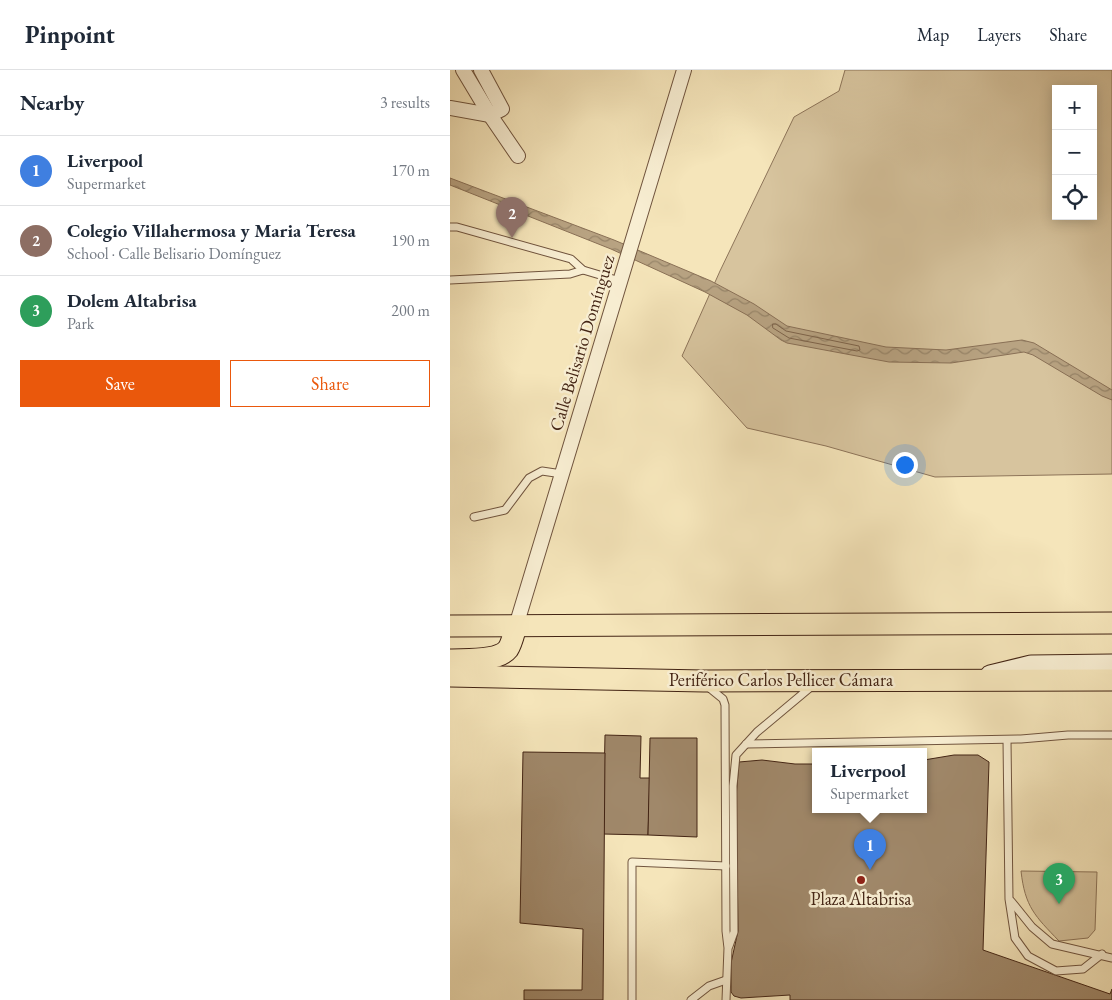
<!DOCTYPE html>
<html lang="en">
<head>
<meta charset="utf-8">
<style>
  body { margin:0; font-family:"EB Garamond",serif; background:#f6f6f7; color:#1f2937 }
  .controls { position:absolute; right:15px; top:15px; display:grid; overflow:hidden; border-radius:0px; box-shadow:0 2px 12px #0003 }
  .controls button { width:45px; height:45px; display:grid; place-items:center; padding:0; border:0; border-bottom:1px solid #e0e1e3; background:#fff; color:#1f2937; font:25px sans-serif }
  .you { position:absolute; left:454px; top:394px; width:18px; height:18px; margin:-12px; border:4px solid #fff; border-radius:50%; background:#1a73e8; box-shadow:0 0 0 8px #1a73e833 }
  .badge { display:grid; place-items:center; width:32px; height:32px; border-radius:50%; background:#ea580c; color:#fff; font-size:16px; font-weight:700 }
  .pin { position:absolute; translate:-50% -41px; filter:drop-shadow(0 1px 2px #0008) }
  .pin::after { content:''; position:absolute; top:26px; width:18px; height:15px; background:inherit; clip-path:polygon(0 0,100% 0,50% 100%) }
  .popup { position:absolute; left:362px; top:678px; width:115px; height:65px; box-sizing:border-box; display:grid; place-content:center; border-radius:0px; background:#fff; filter:drop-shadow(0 1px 4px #0005); font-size:16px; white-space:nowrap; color:#747a83 }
  .popup b { font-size:19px; color:#1f2937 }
  .popup::after { content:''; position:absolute; left:50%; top:100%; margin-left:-10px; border:10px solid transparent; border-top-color:#fff }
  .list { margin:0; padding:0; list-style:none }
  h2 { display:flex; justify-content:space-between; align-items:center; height:65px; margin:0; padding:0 20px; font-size:21px }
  h2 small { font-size:16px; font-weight:400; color:#747a83 }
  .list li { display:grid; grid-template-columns:32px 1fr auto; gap:15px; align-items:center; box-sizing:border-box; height:70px; padding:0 20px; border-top:1px solid #e0e1e3 }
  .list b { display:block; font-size:19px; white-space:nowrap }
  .list p { margin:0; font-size:16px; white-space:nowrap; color:#747a83 }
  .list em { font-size:16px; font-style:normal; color:#747a83 }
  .actions { display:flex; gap:10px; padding:15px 20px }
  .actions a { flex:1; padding:11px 0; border:1px solid #ea580c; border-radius:0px; text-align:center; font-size:18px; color:#ea580c }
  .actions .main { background:#ea580c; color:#fff }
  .icon { flex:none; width:28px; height:28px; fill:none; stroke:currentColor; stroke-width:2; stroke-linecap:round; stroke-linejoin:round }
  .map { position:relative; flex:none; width:662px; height:930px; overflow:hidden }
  header { display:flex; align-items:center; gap:30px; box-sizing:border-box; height:70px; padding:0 25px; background:#fff; border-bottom:1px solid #e0e1e3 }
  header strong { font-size:24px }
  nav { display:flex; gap:28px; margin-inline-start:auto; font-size:18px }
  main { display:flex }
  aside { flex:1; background:#fff }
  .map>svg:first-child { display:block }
  .park { fill:#d7c49e; stroke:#8d7459; fill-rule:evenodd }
  .water { fill:url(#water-waves); stroke:#897056 }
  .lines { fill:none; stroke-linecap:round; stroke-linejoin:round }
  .shore { stroke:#7e644b; stroke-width:1 }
  .building { fill:#a0886a; stroke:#432414 }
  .lane-casing { stroke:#70543e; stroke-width:9 }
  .street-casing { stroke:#70543e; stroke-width:16 }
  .secondary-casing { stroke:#432414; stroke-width:21 }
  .primary-casing { stroke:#432414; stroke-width:23 }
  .lane { stroke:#f8eed2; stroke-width:7 }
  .street { stroke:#f8eed2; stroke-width:14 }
  .secondary { stroke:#f8eed2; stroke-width:19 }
  .primary { stroke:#f5e5ba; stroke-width:21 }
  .poi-dot { fill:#8f2418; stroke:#f8eed2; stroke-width:2 }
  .labels { text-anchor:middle; stroke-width:5; stroke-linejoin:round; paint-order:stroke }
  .street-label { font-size:18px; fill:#432414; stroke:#f8eed2 }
  .poi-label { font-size:18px; fill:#432414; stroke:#f8eed2 }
</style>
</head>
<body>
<header>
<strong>Pinpoint</strong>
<nav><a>Map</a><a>Layers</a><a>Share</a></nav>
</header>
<main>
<aside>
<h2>Nearby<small>3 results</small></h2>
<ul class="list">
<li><span class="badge" style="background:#3f7fe0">1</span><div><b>Liverpool</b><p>Supermarket</p></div><em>170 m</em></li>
<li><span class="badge" style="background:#8d6e63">2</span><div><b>Colegio Villahermosa y Maria Teresa</b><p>School · Calle Belisario Domínguez</p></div><em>190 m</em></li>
<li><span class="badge" style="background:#2e9e5b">3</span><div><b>Dolem Altabrisa</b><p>Park</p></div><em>200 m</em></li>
</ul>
<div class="actions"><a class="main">Save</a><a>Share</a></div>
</aside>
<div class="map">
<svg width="662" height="930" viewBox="0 0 662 930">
  <defs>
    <pattern id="water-waves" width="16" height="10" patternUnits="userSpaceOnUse" patternTransform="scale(1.25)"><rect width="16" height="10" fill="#b8a382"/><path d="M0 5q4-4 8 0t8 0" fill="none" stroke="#978569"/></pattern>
  </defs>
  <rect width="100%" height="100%" fill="#f5e5ba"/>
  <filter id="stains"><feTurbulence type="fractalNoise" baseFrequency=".004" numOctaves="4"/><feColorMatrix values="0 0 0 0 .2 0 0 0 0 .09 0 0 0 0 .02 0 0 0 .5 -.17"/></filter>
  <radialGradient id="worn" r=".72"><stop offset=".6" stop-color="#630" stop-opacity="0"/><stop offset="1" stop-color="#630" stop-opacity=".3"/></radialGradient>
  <g class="park">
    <path d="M395,0H662V404L485,407L376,376L297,358L232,286L270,201L344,47L389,21ZM606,19H643V146H606Z"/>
    <path d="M571,801L647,802L645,860L638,868L609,871C585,846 575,837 571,801Z"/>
  </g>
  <path class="water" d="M0,108L164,170L261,211L304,234L337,256L436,277L496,280L572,270L584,273L662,320V330L652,326L583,285L574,282L501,293L439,292L337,273L331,270L297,245L255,222L161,179L0,115Z"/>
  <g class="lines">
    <path class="shore" d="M323,254H326L336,261L409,276L410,280L407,281L339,268L323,258Z"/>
  </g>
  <g class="building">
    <path d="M155,665L191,666L190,708H200L198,765L153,764Z"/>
    <path d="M200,668H247V767L198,765Z"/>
    <path d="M73,682L155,683L153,930H74V920H132L133,859L70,853Z"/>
    <path d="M504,685H528L539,692L533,880L660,924L662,919V930H340V925L291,928L284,926L281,922V893L288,861L286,727L289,692L312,690L345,694H366V739H474V690Z"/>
  </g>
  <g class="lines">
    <defs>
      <g id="lane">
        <path d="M0,157H7L121,189L133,200L170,211"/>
        <path d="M0,210L120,204L133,200"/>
        <path d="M24,447L55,440L79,408L92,401L112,404"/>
        <path d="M257,616L273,629L275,635L276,861L278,878L276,930"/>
        <path d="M557,670L559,829L565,868L578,886L606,901L633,899L652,884"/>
        <path d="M296,674L571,669L618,665H662"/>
        <path d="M561,831L582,857L602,874L662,888"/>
        <path d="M279,876L284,862L283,716L286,685L307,662L362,616"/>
        <path d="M182,930V792L276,796"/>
        <path d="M241,930L259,916L276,910"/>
      </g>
      <g id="street">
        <path d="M13,0L40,45L68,86"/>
        <path d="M31,0L52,39L40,45"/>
        <path d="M0,38L40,45"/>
        <path d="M66,556L234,0"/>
      </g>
      <path id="secondary" d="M540,605L581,595L662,594"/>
      <g id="primary">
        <path d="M0,556L662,553"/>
        <path d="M0,590C15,589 48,592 58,579C62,573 64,563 66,556"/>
        <path d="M0,606L254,611L662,610"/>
      </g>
    </defs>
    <use href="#lane" class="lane-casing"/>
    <use href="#street" class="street-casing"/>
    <use href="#secondary" class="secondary-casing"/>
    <use href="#primary" class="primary-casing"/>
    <use href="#lane" class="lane"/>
    <use href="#street" class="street"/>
    <use href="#secondary" class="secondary"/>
    <use href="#primary" class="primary"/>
  </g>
  <circle class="poi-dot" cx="411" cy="810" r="5"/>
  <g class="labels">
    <g class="street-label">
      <text transform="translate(132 273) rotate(-73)" y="6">Calle Belisario Domínguez</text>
      <text x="331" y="616">Periférico Carlos Pellicer Cámara</text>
    </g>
    <g class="poi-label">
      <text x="411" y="835">Plaza Altabrisa</text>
    </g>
  </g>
  <rect width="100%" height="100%" filter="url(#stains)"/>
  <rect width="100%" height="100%" fill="url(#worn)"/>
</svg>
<div class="controls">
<button>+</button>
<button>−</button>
<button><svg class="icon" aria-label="locate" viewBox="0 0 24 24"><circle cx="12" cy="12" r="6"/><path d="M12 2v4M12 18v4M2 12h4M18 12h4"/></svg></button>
</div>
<div class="you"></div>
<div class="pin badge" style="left:420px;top:800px;background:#3f7fe0">1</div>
<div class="popup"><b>Liverpool</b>Supermarket</div>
<div class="pin badge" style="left:62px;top:168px;background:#8d6e63">2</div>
<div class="pin badge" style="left:609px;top:834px;background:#2e9e5b">3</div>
</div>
</main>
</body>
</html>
